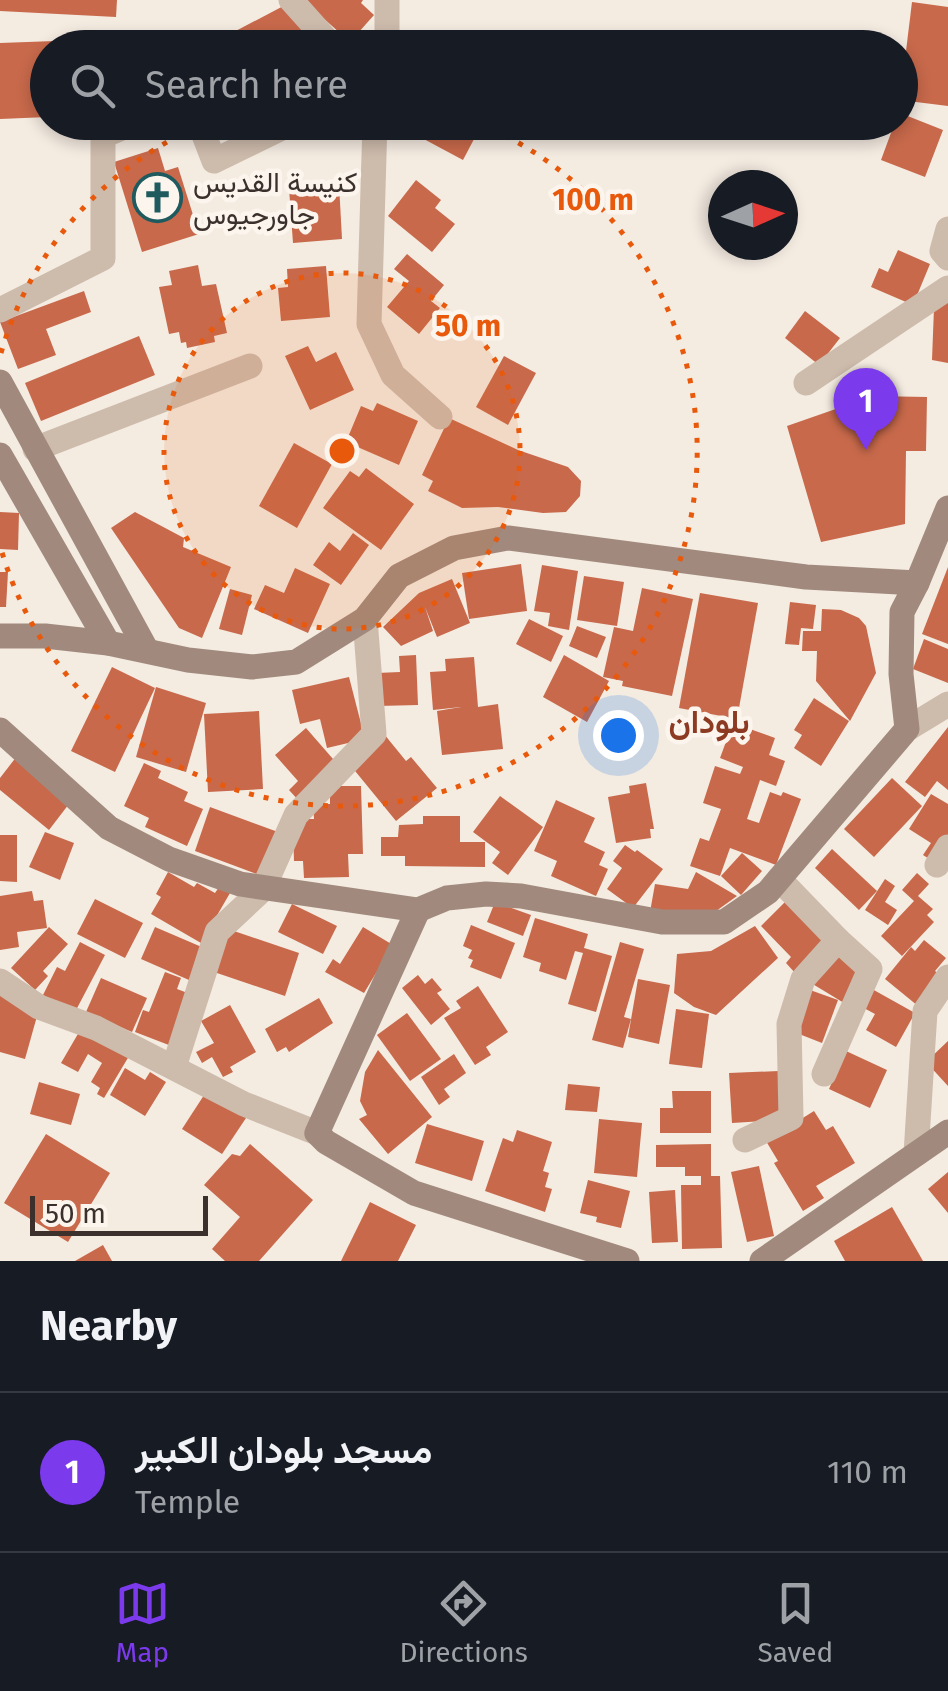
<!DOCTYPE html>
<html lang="en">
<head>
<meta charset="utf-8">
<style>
  body { margin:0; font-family:"Fira Sans",Vazirmatn,sans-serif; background:#242831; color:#f1f3f6 }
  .compass { position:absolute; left:708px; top:170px; width:90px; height:90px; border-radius:50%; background:#171b24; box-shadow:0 5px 15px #0003; rotate:87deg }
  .scale { position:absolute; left:30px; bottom:25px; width:178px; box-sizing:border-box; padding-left:10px; border:5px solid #3b302b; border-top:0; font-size:28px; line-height:35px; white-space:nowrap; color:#3b302b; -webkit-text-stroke:8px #fbf5ee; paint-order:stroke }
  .you { position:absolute; left:618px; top:735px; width:35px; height:35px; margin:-25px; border:8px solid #fff; border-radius:50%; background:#1a73e8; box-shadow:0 0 0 15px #1a73e833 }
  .badge { display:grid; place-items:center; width:65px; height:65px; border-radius:50%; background:#7c3aed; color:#fff; font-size:32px; font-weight:700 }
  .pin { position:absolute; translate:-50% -82px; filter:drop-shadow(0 2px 5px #0008) }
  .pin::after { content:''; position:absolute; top:52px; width:35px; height:30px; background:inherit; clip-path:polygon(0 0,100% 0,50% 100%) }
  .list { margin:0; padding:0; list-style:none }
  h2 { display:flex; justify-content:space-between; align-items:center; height:130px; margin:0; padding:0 40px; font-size:42px }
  h2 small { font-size:32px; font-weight:400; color:#9ea1a6 }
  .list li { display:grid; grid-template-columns:65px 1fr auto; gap:30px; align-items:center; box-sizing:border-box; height:160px; padding:0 40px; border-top:2px solid #363941 }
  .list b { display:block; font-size:38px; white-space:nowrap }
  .list p { margin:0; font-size:32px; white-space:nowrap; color:#9ea1a6 }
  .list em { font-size:32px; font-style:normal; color:#9ea1a6 }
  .icon { flex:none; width:55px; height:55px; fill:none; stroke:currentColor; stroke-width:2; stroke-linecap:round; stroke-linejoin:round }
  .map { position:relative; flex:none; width:948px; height:1261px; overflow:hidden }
  .search { position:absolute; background:#171b24; box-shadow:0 5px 15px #0003; left:30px; right:30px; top:30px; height:110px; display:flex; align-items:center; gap:25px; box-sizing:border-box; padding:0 35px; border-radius:55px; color:#9ea1a6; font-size:38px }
  .sheet { height:290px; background:#171b24 }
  nav { display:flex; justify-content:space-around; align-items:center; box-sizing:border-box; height:140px; border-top:2px solid #363941; background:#171b24; font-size:28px; color:#9ea1a6 }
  nav a { display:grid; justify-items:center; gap:5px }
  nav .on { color:#7c3aed }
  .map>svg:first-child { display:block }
  .building { fill:#c8694b }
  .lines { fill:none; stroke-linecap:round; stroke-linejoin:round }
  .street { stroke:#cdbbac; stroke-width:25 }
  .secondary { stroke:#a18a7d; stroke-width:25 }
  .ring { fill:none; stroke:#e8590c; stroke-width:5; stroke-dasharray:5 10 }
  .labels { text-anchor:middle; stroke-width:9; stroke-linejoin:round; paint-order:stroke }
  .poi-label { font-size:28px; fill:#3b302b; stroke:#fbf5ee; text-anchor:start }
  .quarter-label { font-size:32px; font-weight:bold; fill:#8c3b22; stroke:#fbf5ee }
  .centre { fill:#e8590c; stroke:#fbf5ee; stroke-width:5 }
  .ring-label { font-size:30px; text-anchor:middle; font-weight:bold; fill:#e8590c; stroke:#fbf5ee; stroke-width:9; stroke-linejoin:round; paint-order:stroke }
</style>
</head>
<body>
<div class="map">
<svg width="948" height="1261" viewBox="0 0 948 1261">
  <rect width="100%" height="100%" fill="#f4ebe1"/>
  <g class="building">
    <path d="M0,0H117L116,17L0,11Z"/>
    <path d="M303,0H363L361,3L374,15L350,42Z"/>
    <path d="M912,2L948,7V106L900,100Z"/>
    <path d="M289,3L312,48H237L230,34Z"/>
    <path d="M227,33L233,48H198Z"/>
    <path d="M82,40V48H48V117L0,119V43Z"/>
    <path d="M900,113L943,130L925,177L881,160L895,122H900Z"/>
    <path d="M232,122H276L240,140Z"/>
    <path d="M392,122H483L463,160Z"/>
    <path d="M158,148L165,171L178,167L199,234L142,252L114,162Z"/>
    <path d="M416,180L441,200L435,208L455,224L432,252L388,216Z"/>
    <path d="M339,184L342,239L293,243L289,188Z"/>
    <path d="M898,250L930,264L913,305L871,287L879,268L888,272Z"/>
    <path d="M407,254L444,285L431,301L440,308L419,334L387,307L409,281L394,269Z"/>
    <path d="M198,265L202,286L216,284L227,333L214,336L215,342L187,348L186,342L181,343L179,332L169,334L159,287L172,285L169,271Z"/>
    <path d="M326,266L330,317L281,321L278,288L288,287L287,269Z"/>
    <path d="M84,291L91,312L46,329L56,355L18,369L0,322Z"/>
    <path d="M948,302V363L932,360L934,308Z"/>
    <path d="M805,311L840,338L819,365L785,338Z"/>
    <path d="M139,336L155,375L41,421L25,383Z"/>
    <path d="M308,346L316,362L336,352L354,390L310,410L285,356Z"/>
    <path d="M504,356L536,373L508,425L476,407Z"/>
    <path d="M873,396L927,397L926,451H906L905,524L821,542L787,426Z"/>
    <path d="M377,403L418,421L399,465L346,442L361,406L373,411Z"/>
    <path d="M449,418L518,450L568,467L581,481L580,496L566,512L543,513L498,507L462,508L428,491L433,481L422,475Z"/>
    <path d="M294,443L332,464L297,528L259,506Z"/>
    <path d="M366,468L414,504L381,550L323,508L350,471L359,477Z"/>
    <path d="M0,512L19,513L18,550L0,549Z"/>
    <path d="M135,512L184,538L183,547L231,567L202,638L179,628L111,528Z"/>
    <path d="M353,533L369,545L341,585L313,565L329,542L340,551Z"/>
    <path d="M521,564L527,611L469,619L462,573Z"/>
    <path d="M542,565L578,571L569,630L548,626L550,613L534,611Z"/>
    <path d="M948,567V644L922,634Z"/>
    <path d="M295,568L330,584L308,633L254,609L265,585L284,593Z"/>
    <path d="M0,572H8L6,607H0Z"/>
    <path d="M584,576L624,582L617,626L577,620Z"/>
    <path d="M452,579L470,623L437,637L425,607L433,631L401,646L383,627L419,593Z"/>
    <path d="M642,588L693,599L672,696L622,686L623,681L603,677L614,627L633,631Z"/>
    <path d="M230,589L252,595L242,635L219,629Z"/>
    <path d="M700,593L758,603L737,719L679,708Z"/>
    <path d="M790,602L816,605L813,629L801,628L799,645L785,644Z"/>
    <path d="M822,609L841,610L859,618L866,626L876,673L850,721L816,681L817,651H802L803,631H821Z"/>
    <path d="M529,619L563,636L551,662L516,644Z"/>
    <path d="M577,626L606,637L597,658L569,646Z"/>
    <path d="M924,639L948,649V683L913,669Z"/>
    <path d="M416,655L418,705L378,706L377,673L400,672L399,656Z"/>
    <path d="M564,655L609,681L587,722L543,697Z"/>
    <path d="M474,657L478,707L498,704L503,749L442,755L437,711L461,707L433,710L430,672L446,671L445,659Z"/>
    <path d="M112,667L155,688L115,772L71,751Z"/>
    <path d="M349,677L365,739L327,748L320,719L300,724L292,690Z"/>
    <path d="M156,687L206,703L186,772L136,757Z"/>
    <path d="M814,698L849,721L821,766L794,748L802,735L794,730Z"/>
    <path d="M259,711L263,789L208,792L204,714Z"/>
    <path d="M733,723L775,738L769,755L785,761L776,786L760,780L747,819L759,823L770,792L781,796L783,792L801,799L776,865L730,848L720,876L690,866L700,838L709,841L721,809L703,803L715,766L740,774L743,767L720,758Z"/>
    <path d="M948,727V790L937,781L925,797L905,782Z"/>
    <path d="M306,728L340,767L300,802L289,790L298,781L275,755Z"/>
    <path d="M384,734L406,761L411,757L437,788L396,821L351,766Z"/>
    <path d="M17,756L72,800L49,830L0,790V778Z"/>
    <path d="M144,763L161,771L158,778L188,792L184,801L203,809L187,846L145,827L149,818L124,806Z"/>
    <path d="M892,778L922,806L874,857L844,829Z"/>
    <path d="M646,783L654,829H650L651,838L616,843L608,797L630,793L629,786Z"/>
    <path d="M330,786H361L363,854H348L349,877L304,878L303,861H294L293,831L299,819H314L313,804H330Z"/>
    <path d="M931,794L948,804V839L934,862L923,855L931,843L909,829Z"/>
    <path d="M500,796L543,827L508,875L492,863L500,852L473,832Z"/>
    <path d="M556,800L595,818L584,842L605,852L599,865L608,869L596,896L551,876L557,861L534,851Z"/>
    <path d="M210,807L278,832L262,876L195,851Z"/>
    <path d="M423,816H460V842H485V867L405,866V856H381V837H398L399,825L423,824Z"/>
    <path d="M45,832L74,843L60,880L29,867Z"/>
    <path d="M0,835H17V882L0,881Z"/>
    <path d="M625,845L635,852L637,850L663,869L633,908L607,889L622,868L613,861Z"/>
    <path d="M832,849L877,891L859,910L815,868Z"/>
    <path d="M742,853L762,871L741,895L721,876Z"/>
    <path d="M168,872L194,887L197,883L215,893L219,887L230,893L201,943L151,914L161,897L156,894Z"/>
    <path d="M696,872L737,896L705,919L650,912L655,884L688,889Z"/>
    <path d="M917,873L929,884L918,896L933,909L927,915L934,922L902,956L881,936L914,901L902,890Z"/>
    <path d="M885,879L895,886L885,902L897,910L888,925L865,910Z"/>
    <path d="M32,891L34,901L43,900L47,928L17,932L19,947L0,950V896Z"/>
    <path d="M790,897L831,939L796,974L786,963L791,957L761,926Z"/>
    <path d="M95,899L143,923L125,958L77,934Z"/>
    <path d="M495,902L531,915L523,936L487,922Z"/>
    <path d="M292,904L337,926L323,954L278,932Z"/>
    <path d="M535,918L588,934L584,948L612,956L596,1012L568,1004L583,953L575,951L566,980L539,971L541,963L523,957Z"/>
    <path d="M471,925L515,943L501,979L470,967L473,960L468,958L472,950L463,946Z"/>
    <path d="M755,926L778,958L716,1015L694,1007L674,993L677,954L711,951Z"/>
    <path d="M49,927L68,944L43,971L48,976L35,990L11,968Z"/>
    <path d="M155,927L204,948L189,980L141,959Z"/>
    <path d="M363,927L393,945L364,993L325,972L333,959L340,964Z"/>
    <path d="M228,929L299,953L285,996L214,972Z"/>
    <path d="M924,940L946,958L935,971L942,977L918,1006L885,979L911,947L915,951Z"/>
    <path d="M80,942L105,955L75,1012L43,995L57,967L65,971Z"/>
    <path d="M620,942L644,949L624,1017L631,1019L623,1048L592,1040Z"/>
    <path d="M831,949L864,968L844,1003L811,983Z"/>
    <path d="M165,972L181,978L177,989L193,995L174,1047L135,1032L143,1010L149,1012Z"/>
    <path d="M418,975L425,984L432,978L442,990L437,993L450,1009L431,1025L402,988Z"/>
    <path d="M101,978L147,998L132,1032L86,1012Z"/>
    <path d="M638,979L670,985L659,1044L628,1037Z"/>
    <path d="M478,986L508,1032L486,1047L491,1055L475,1065L444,1018L461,1008L456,1001Z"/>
    <path d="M872,989L915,1013L896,1047L866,1030L875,1014L862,1007Z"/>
    <path d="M810,990L838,1000L822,1043L794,1032Z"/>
    <path d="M0,992L39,1009L25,1059L0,1052Z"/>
    <path d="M319,998L333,1023L289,1052L286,1047L277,1052L265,1029Z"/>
    <path d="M230,1005L256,1052L230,1067L233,1072L223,1077L212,1057L202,1063L196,1052L214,1043L201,1021Z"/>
    <path d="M676,1009L709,1014L702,1068L669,1064Z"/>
    <path d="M407,1013L441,1059L410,1081L377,1035Z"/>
    <path d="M82,1027L132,1051L104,1098L97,1094L100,1088L91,1082L102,1063L88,1054L78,1072L61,1063Z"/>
    <path d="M948,1041V1086L926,1062Z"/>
    <path d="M378,1050L432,1117L388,1154L359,1119L367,1115L360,1101L365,1072Z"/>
    <path d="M846,1051L887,1070L870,1108L829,1089Z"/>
    <path d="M454,1054L466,1073L444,1089L450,1097L439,1105L421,1077Z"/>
    <path d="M125,1068L145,1080L150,1072L166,1082L145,1116L110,1095Z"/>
    <path d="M779,1071L782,1120L732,1123L729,1073Z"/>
    <path d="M39,1082L80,1094L71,1125L30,1114Z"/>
    <path d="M568,1084L600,1087L597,1112L565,1110Z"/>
    <path d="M208,1089L248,1115L222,1154L182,1129Z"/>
    <path d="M672,1091H711V1133H660V1108H673Z"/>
    <path d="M814,1111L826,1130L833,1126L855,1163L816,1186L824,1198L803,1211L774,1163L778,1161L766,1141Z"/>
    <path d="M599,1119L642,1123L637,1177L594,1173Z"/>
    <path d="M427,1124L484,1141L472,1181L415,1163Z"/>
    <path d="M517,1130L552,1142L543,1171L549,1173L545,1187L552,1189L545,1212L485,1191L503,1138L513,1142Z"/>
    <path d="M46,1134L110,1173L68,1242L4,1203Z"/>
    <path d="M250,1144L313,1200L259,1261H225L212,1249L240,1217L204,1185L232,1154L240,1156Z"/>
    <path d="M711,1144V1176H720L722,1248L682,1249L681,1185H701V1176H685V1167H656V1145Z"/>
    <path d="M759,1166L774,1236L747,1242L731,1172Z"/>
    <path d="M948,1172V1213L928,1189Z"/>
    <path d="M588,1180L630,1191L621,1228L596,1222L597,1217L580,1213Z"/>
    <path d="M675,1190L678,1242L652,1243L649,1192Z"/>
    <path d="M370,1202L416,1225L398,1261H341Z"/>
    <path d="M892,1207L923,1261H845L834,1241Z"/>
    <path d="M103,1245L112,1261H75Z"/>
  </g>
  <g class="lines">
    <g class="street">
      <path d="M291,0L334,48"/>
      <path d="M387,48V0"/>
      <path d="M199,122L214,161L294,122"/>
      <path d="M375,122L369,324L393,375L440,417"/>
      <path d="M948,229L942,251L948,258"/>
      <path d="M0,310L103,258V136L136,122"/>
      <path d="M806,383L948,288"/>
      <path d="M35,449L250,366"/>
      <path d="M907,729L948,704"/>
      <path d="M937,865L948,847"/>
      <path d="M0,981L39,1007L96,1028L244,1104L317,1133"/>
      <path d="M174,1067L217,932L263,889L296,815L374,734L365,619"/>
      <path d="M824,1074L870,969L838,940"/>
      <path d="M745,1140L791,1118L789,1024L803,979L838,940L779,879"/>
      <path d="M916,1154L925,1011L948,977"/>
    </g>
    <g class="secondary">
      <path d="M0,382L146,649"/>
      <path d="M0,455L108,643"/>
      <path d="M917,583L948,508"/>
      <path d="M0,636H45L108,643L188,660L252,667L296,662L365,619L399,576L454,548L508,538L806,577L917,583L902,612L901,674L907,729L768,892L724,922H662L521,896L486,894L447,898L418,910L240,884L169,859L109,828L0,730"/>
      <path d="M418,910L317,1133L326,1142L414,1193L627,1261"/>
      <path d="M762,1261L948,1132"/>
    </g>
  </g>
  <circle cx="342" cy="451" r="178" fill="#e8590c" fill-opacity=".12"/>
  <g class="ring">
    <circle cx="342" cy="451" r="178"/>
    <path d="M1 353A355 355 0 0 1 206 123M478 123A355 355 0 1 1 1 549"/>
  </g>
  <defs>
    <symbol id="church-ring" viewBox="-11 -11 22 22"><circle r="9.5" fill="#fbf5ee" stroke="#1f5a5e" stroke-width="1.5"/><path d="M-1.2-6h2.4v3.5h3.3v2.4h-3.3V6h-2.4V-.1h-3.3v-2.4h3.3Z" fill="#1f5a5e"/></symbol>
  </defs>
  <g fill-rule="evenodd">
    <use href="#church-ring" x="130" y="170" width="55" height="55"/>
  </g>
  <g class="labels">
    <g class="poi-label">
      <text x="193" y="192">كنيسة القديس<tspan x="193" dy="32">جاورجيوس</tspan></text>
    </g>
    <g class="quarter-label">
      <text x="709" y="733">بلودان</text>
    </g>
  </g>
  <circle cx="342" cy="451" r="15" class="centre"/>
  <g class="ring-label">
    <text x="593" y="210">100 m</text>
    <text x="468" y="336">50 m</text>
  </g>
</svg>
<svg class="compass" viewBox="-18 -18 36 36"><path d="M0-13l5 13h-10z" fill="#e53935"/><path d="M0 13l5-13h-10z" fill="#9ea1a6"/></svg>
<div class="scale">50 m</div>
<div class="you"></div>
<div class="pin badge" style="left:866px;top:450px">1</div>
<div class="search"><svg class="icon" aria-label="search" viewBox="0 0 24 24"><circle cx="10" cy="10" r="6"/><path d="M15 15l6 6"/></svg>Search here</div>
</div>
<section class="sheet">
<h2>Nearby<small></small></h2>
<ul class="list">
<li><span class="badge">1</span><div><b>مسجد بلودان الكبير</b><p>Temple</p></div><em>110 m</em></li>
</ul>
</section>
<nav>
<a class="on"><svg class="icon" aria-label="map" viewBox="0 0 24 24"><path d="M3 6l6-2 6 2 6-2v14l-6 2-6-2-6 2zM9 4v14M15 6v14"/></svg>Map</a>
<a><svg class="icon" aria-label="directions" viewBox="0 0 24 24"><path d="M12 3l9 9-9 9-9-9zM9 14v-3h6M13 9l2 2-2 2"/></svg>Directions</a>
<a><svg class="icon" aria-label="saved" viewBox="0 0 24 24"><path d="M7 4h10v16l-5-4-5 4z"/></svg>Saved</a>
</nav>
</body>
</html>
